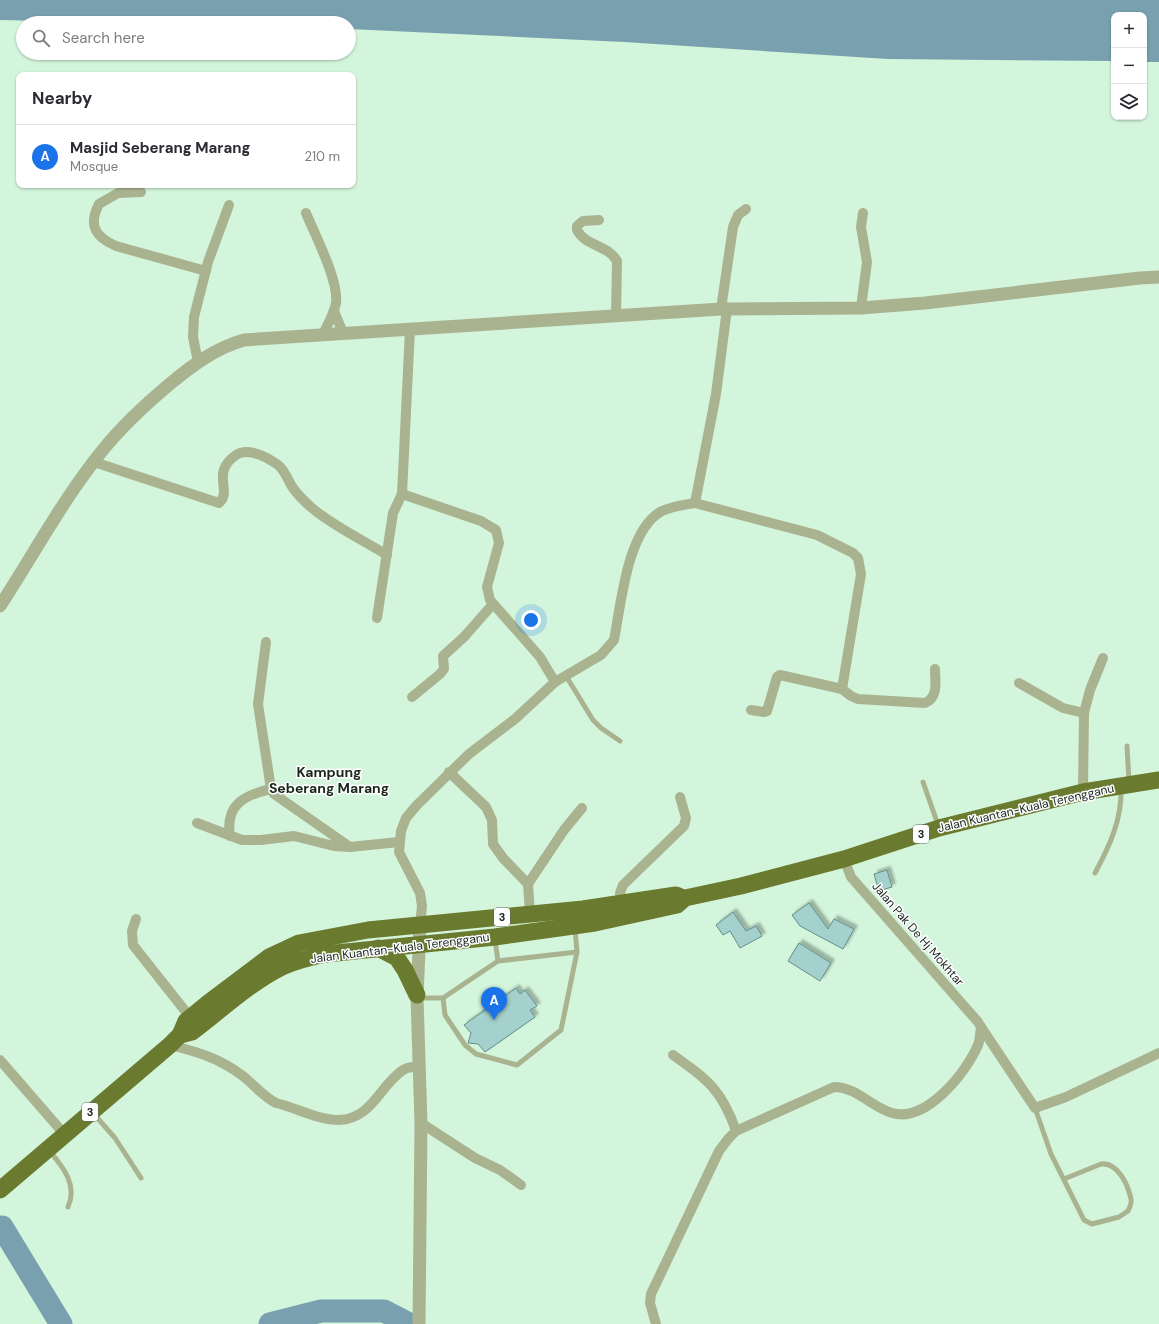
<!DOCTYPE html>
<html lang="en">
<head>
<meta charset="utf-8">
<style>
  body { margin:0; font-family:"DM Sans",sans-serif; background:#f2f2f3; color:#2b2b33 }
  .controls { position:absolute; right:12px; top:12px; display:grid; overflow:hidden; border-radius:8px; box-shadow:0 1px 3px #0004 }
  .controls button { width:36px; height:36px; display:grid; place-items:center; padding:0; border:0; border-bottom:1px solid #e1e1e2; background:#fff; color:#2b2b33; font:20px sans-serif }
  .you { position:absolute; left:531px; top:620px; width:14px; height:14px; margin:-10px; border:3px solid #fff; border-radius:50%; background:#1a73e8; box-shadow:0 0 0 6px #1a73e833 }
  .badge { display:grid; place-items:center; width:26px; height:26px; border-radius:50%; background:#1a73e8; color:#fff; font-size:13px; font-weight:700 }
  .pin { position:absolute; translate:-50% -33px; filter:drop-shadow(0 1px 2px #0008) }
  .pin::after { content:''; position:absolute; top:21px; width:14px; height:12px; background:inherit; clip-path:polygon(0 0,100% 0,50% 100%) }
  .list { margin:0; padding:0; list-style:none }
  h2 { display:flex; justify-content:space-between; align-items:center; height:52px; margin:0; padding:0 16px; font-size:17px }
  h2 small { font-size:13px; font-weight:400; color:#7c7c81 }
  .list li { display:grid; grid-template-columns:26px 1fr auto; gap:12px; align-items:center; box-sizing:border-box; height:64px; padding:0 16px; border-top:1px solid #e1e1e2 }
  .list b { display:block; font-size:15px; white-space:nowrap }
  .list p { margin:0; font-size:13px; white-space:nowrap; color:#7c7c81 }
  .list em { font-size:13px; font-style:normal; color:#7c7c81 }
  .icon { flex:none; width:22px; height:22px; fill:none; stroke:currentColor; stroke-width:2; stroke-linecap:round; stroke-linejoin:round }
  .map { position:relative; flex:none; width:1159px; height:1324px; overflow:hidden }
  .search { position:absolute; background:#fff; box-shadow:0 1px 3px #0004; left:16px; top:16px; width:340px; height:44px; display:flex; align-items:center; gap:10px; box-sizing:border-box; padding:0 14px; border-radius:22px; color:#7c7c81; font-size:15px }
  .panel { position:absolute; background:#fff; box-shadow:0 1px 3px #0004; left:16px; top:72px; width:340px; height:116px; border-radius:8px }
  .map>svg:first-child { display:block }
  .water { fill:#79a0af }
  .lines { fill:none; stroke-linecap:round; stroke-linejoin:round }
  .river { stroke:#79a0af; stroke-width:23 }
  .building { fill:#a4d1cd; stroke:#628e8a; filter:url(#shadow) }
  .service { stroke:#aab390; stroke-width:5 }
  .minor { stroke:#aab390; stroke-width:10 }
  .tertiary { stroke:#aab390; stroke-width:13 }
  .trunk { stroke:#6a7a2f; stroke-width:17 }
  .labels { text-anchor:middle; stroke-width:3; stroke-linejoin:round; paint-order:stroke }
  .shield { fill:#fff; stroke:#5e6761; stroke-width:1 }
  .shield-label { font-size:11px; font-weight:bold; fill:#19261d }
  .street-label { font-size:12px; fill:#19261d; stroke:#fff }
  .quarter-label { font-size:14px; font-weight:bold; fill:#19261d; stroke:#fff }
</style>
</head>
<body>
<div class="map">
<svg width="1159" height="1324" viewBox="0 0 1159 1324">
  <defs>
    <filter id="shadow"><feDropShadow dx="3.5" dy="-3.5" stdDeviation="1" flood-color="#0004"/></filter>
  </defs>
  <rect width="100%" height="100%" fill="#d3f5dc"/>
  <path class="water" d="M0,0H1159V62H1144V15H1114V61L888,59L624,42L349,29V23H144L0,20Z"/>
  <g class="lines">
    <g class="river">
      <path d="M2,1227L61,1324"/>
      <path d="M270,1324L321,1311H384L409,1324"/>
    </g>
  </g>
  <g class="building">
    <path d="M887,870L892,887L879,891L874,874Z"/>
    <path d="M809,903L828,929L834,919L854,929L843,949L800,926L792,915Z"/>
    <path d="M733,912L746,931L756,926L762,936L740,948L730,931L723,935L716,925Z"/>
    <path d="M799,943L831,963L820,981L788,961Z"/>
    <path d="M516,988L520,994L525,990L537,1006L530,1010L535,1017L485,1052L478,1044L468,1043L471,1033L464,1025Z"/>
  </g>
  <g class="lines">
    <g class="service">
      <path d="M566,676L593,720L601,728L620,741"/>
      <path d="M1127,746L1129,782"/>
      <path d="M923,782L938,825"/>
      <path d="M1095,873C1109,847 1122,820 1121,789"/>
      <path d="M495,940L498,961"/>
      <path d="M418,998H443L445,1015L465,1045L476,1054L517,1065L561,1030L577,952L575,929"/>
      <path d="M443,998L498,961L577,952"/>
      <path d="M1035,1108L1051,1154L1084,1220L1092,1224L1119,1217L1128,1211C1130,1207 1132,1203 1131,1199C1128,1185 1118,1162 1101,1164L1064,1179"/>
      <path d="M93,1113L115,1138L141,1178"/>
      <path d="M49,1150C63,1167 78,1185 68,1207"/>
    </g>
    <g class="minor">
      <path d="M141,192L118,193L99,204C88,225 95,237 116,246L206,271"/>
      <path d="M306,213C315,235 339,281 336,303C334,314 328,324 323,334"/>
      <path d="M599,220L583,221L577,226V230C585,246 608,245 617,261L616,316"/>
      <path d="M861,308L867,262L861,227L863,213"/>
      <path d="M721,309L733,227L738,215L746,209"/>
      <path d="M334,311L343,333"/>
      <path d="M410,329L402,494L481,521L496,530L499,543L487,587L490,600L540,657L555,682"/>
      <path d="M198,362L193,337L194,317L208,262L229,205"/>
      <path d="M94,462L219,503C233,491 210,473 236,455C248,447 267,457 278,465C285,470 288,481 293,488C298,495 305,502 312,508C333,526 363,540 387,555"/>
      <path d="M695,503L716,394L727,309"/>
      <path d="M377,618L393,513L402,494"/>
      <path d="M266,642L258,704L271,789L274,794L350,847"/>
      <path d="M1019,683L1063,708L1084,713"/>
      <path d="M412,697L440,674L444,669L443,656L464,637L493,604"/>
      <path d="M751,710L764,712L767,711L777,677L780,675L842,689L851,696L858,699L925,703C939,697 935,681 935,669"/>
      <path d="M449,772L486,807L492,820L493,844L503,858L528,884L530,914"/>
      <path d="M1083,792L1084,713L1090,690L1103,658"/>
      <path d="M197,823L242,840H261L294,836L334,846L350,847L399,842"/>
      <path d="M230,836C225,805 244,795 271,789"/>
      <path d="M528,884L564,830L582,808"/>
      <path d="M621,902L620,893L623,885L684,826L686,818L680,797"/>
      <path d="M136,919L132,931L133,945L190,1017"/>
      <path d="M420,925L422,906L420,893L399,852L401,831L406,818L417,805L469,754L515,719L555,682L601,655L614,640C621,605 627,529 662,511C673,506 684,505 695,503L817,535L853,553L858,558L861,574L842,689"/>
      <path d="M981,1027L1035,1108L1066,1097L1159,1053"/>
      <path d="M170,1045C198,1052 219,1058 243,1076C254,1085 264,1097 276,1103C297,1108 318,1120 339,1120C372,1119 380,1085 403,1070C407,1067 414,1067 418,1066"/>
      <path d="M673,1055C708,1080 722,1090 736,1131"/>
      <path d="M0,1060L65,1135"/>
      <path d="M421,1123L475,1158L500,1170L521,1185"/>
      <path d="M656,1324L650,1303L651,1294L719,1151L728,1139L736,1131L747,1126L834,1087C857,1087 871,1107 892,1113C926,1123 966,1073 978,1045C980,1040 980,1033 981,1027L978,1022L851,877L844,859"/>
    </g>
    <g class="tertiary">
      <path d="M0,606C34,554 63,499 102,451C122,426 147,403 171,383C194,364 216,348 244,340L721,309L861,308L925,303L1140,278L1159,277"/>
      <path d="M419,1324L421,1123L417,998L420,925"/>
    </g>
    <g class="trunk">
      <path d="M378,948L397,958L405,970L417,995"/>
      <path d="M180,1035L192,1032C220,1011 251,982 282,967C296,961 311,957 326,954L495,937L595,923L677,905L685,898L741,886L844,859L939,828L1083,792L1159,780"/>
      <path d="M0,1190L170,1045L180,1035L186,1021L208,1003L269,957L299,943L368,930L583,909L676,895L679,896"/>
    </g>
  </g>
  <g class="labels">
    <g class="shield">
      <rect x="913" y="825" width="16" height="18" rx="3"/>
      <rect x="494" y="908" width="16" height="18" rx="3"/>
      <rect x="82" y="1103" width="16" height="18" rx="3"/>
    </g>
    <g class="shield-label">
      <text x="921" y="838">3</text>
      <text x="502" y="921">3</text>
      <text x="90" y="1116">3</text>
    </g>
    <g class="street-label">
      <text transform="translate(1026 808) rotate(-13)" y="4">Jalan Kuantan-Kuala Terengganu</text>
      <text transform="translate(918 934) rotate(49)" y="4">Jalan Pak De Hj Mokhtar</text>
      <text transform="translate(400 948) rotate(-7)" y="4">Jalan Kuantan-Kuala Terengganu</text>
    </g>
    <g class="quarter-label">
      <text x="329" y="777">Kampung<tspan x="329" dy="16">Seberang Marang</tspan></text>
    </g>
  </g>
</svg>
<div class="controls">
<button>+</button>
<button>−</button>
<button><svg class="icon" aria-label="layers" viewBox="0 0 24 24"><path d="M12 4l9 5-9 5-9-5zM3 14l9 5 9-5"/></svg></button>
</div>
<div class="you"></div>
<div class="pin badge" style="left:494px;top:1020px">A</div>
<div class="search"><svg class="icon" aria-label="search" viewBox="0 0 24 24"><circle cx="10" cy="10" r="6"/><path d="M15 15l6 6"/></svg>Search here</div>
<section class="panel">
<h2>Nearby<small></small></h2>
<ul class="list">
<li><span class="badge">A</span><div><b>Masjid Seberang Marang</b><p>Mosque</p></div><em>210 m</em></li>
</ul>
</section>
</div>
</body>
</html>
